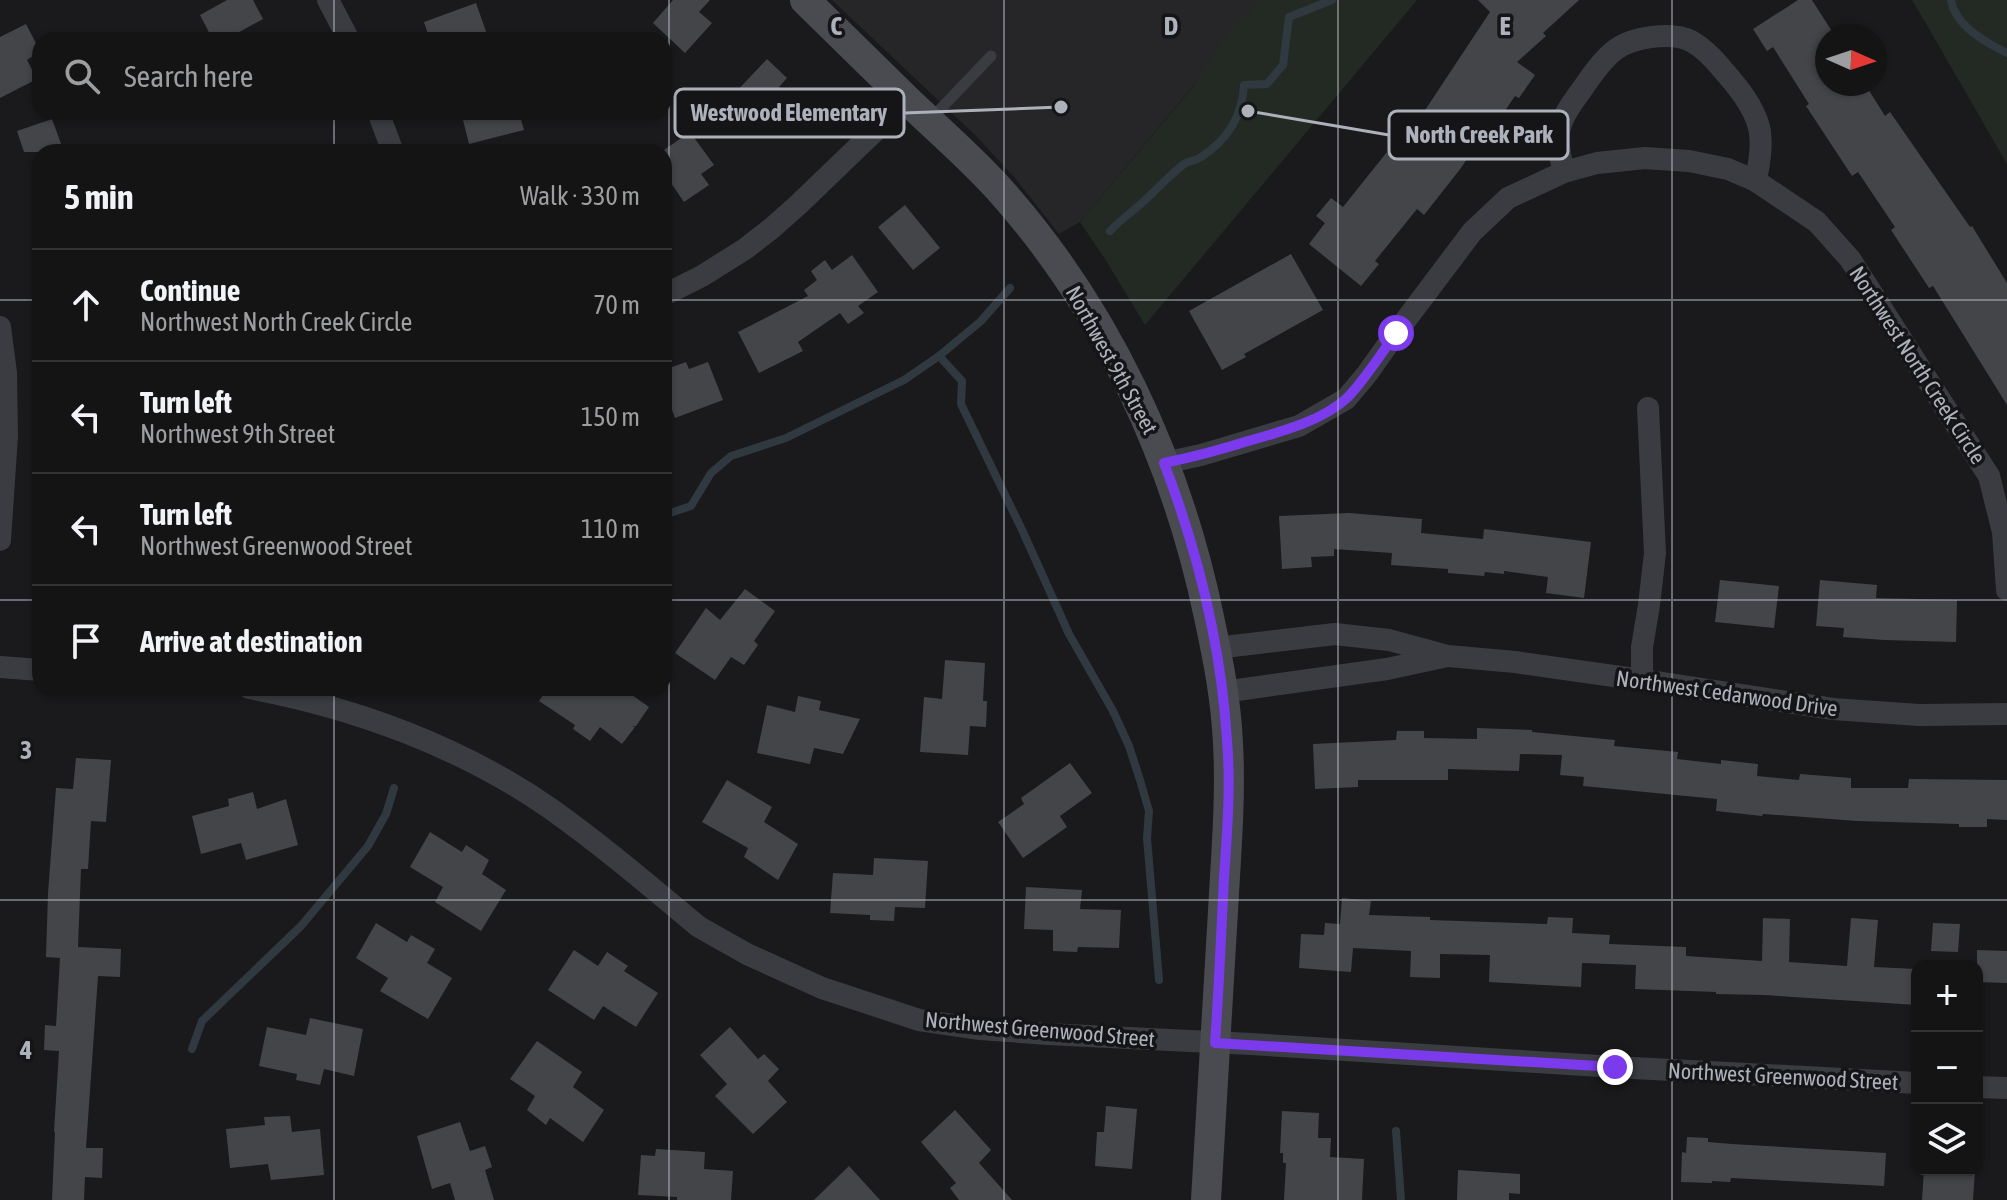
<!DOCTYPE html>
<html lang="en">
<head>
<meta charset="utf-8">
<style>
  body { margin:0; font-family:"Asap Condensed",sans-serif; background:#1d1d1e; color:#f1f3f6 }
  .controls { position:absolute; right:24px; bottom:24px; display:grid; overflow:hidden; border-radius:16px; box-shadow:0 2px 6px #0004 }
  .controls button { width:72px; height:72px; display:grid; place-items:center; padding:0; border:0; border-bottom:2px solid #333334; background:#141415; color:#f1f3f6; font:40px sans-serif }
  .compass { position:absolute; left:1815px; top:24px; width:72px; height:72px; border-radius:50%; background:#141415; box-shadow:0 2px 6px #0004; rotate:93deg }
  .stop { position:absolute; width:24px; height:24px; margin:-18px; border:6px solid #7c3aed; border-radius:50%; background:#fff }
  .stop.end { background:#7c3aed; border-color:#fff; box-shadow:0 2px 8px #0008 }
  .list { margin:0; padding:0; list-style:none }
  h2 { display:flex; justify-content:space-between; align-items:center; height:104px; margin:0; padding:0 32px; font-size:34px }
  h2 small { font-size:26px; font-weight:400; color:#9d9ea0 }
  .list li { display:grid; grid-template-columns:52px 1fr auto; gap:24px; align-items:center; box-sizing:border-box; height:112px; padding:0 32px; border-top:2px solid #333334 }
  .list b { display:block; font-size:30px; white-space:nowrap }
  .list p { margin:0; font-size:26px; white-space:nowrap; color:#9d9ea0 }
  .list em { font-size:26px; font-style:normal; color:#9d9ea0 }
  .icon { flex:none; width:44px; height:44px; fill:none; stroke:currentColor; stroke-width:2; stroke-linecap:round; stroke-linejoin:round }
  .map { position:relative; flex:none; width:2007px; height:1200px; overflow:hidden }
  .search { position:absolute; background:#141415; box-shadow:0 2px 6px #0004; left:32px; top:32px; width:640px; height:88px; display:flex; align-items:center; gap:20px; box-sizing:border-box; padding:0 28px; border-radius:24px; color:#9d9ea0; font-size:30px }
  .panel { position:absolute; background:#141415; box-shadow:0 2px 6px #0004; left:32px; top:144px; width:640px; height:552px; border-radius:24px }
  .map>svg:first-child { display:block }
  .built { fill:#262629 }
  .green { fill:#222a23 }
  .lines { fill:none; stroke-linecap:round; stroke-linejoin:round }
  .stream { stroke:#303940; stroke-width:8 }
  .building { fill:#444549 }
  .lane { stroke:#3b3c41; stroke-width:11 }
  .street { stroke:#3b3c41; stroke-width:22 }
  .secondary { stroke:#494b51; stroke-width:30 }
  .route { stroke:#7c3aed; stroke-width:10 }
  .grid { fill:none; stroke:#adb1bb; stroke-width:2; stroke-opacity:0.55 }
  .labels { text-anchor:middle; stroke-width:7; stroke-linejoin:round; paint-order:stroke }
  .street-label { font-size:22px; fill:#adb1bb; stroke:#151517 }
  .grid-label { font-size:26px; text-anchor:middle; font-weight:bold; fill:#adb1bb; stroke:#151517; stroke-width:7; stroke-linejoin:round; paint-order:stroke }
  .leader { fill:none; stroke:#adb1bb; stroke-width:3 }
  .callout-dot { fill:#adb1bb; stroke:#151517; stroke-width:3 }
  .callout { fill:#151517; stroke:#adb1bb; stroke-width:3 }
  .callout-label { font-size:24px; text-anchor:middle; font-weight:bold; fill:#adb1bb }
</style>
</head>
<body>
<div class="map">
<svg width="2007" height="1200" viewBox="0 0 2007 1200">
  <rect width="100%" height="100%" fill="#1a1a1c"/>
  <path class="built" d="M832,0H1265L1080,222L1059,234L1015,178L975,135Z"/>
  <g class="green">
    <path d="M1257,0H1417L1145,325L1105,259L1080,222L1193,87L1231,28L1251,10Z"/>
    <path d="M1912,0H2007V164L1924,20Z"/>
  </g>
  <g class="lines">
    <g class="stream">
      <path d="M1951,0C1955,26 1986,43 2007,53"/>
      <path d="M1110,231C1120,220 1132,212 1143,202C1157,189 1170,175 1184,164C1190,160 1196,161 1201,157C1228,140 1242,117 1244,85L1267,84L1283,65L1289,17L1332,0"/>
      <path d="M939,356L962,381L961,404L1023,532L1069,634L1113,711L1129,746L1140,780L1149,811L1147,838L1159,980"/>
      <path d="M664,515L691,506L711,473L731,456L786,438L904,380L939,356L981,321L1010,288"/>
      <path d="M192,1049L202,1021L301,926L368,846L386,814L394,788"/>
      <path d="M1396,1131L1401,1200"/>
    </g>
  </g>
  <g class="building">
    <path d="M227,0H253L263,19L225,40H213L200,15Z"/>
    <path d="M673,0H710L699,12L712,23L685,53L653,23Z"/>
    <path d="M1478,0H1579L1543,33L1546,36L1517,62L1535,75L1519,98L1515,96L1492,130L1488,127L1461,168L1424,215L1417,209L1375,261L1379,264L1361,286L1309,244L1325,223L1316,216L1331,198L1343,207L1387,152L1394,157L1490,12Z"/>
    <path d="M1798,0H1812L1835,36H1827V84H1865L1885,116L1890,112L1970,227L1972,226L2007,283V405L1933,286L1929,288L1891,230L1895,227L1858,172L1852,176L1806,106L1809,104L1773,47L1767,51L1753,29Z"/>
    <path d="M476,3L489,40H430L424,22Z"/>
    <path d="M26,24L40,51L27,60L37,79L0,98V37Z"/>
    <path d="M767,59L787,78L779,87L792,100L766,128L732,96Z"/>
    <path d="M461,112H519L524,130L469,144Z"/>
    <path d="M52,119L64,152H24L17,131Z"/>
    <path d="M690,132L714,165L701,174L709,185L684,202L664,173V150Z"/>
    <path d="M905,205L940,248L913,270L878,227Z"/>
    <path d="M1291,254L1323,310L1244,354L1246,357L1222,370L1189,311Z"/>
    <path d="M852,255L878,292L858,306L864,313L848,324L840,313L798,342L803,351L759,373L738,332L808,296L804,290L817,280L811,271L825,260L832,270Z"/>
    <path d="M686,362L689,369L708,362L723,400L675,418L664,388V370Z"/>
    <path d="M1349,513L1422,519L1421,533L1483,539L1484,529L1591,542L1584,598L1546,593L1548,577L1504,571V574L1485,572L1484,576L1448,573V569L1391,565L1392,553L1334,549V556L1311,557L1312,567L1282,569L1279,516Z"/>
    <path d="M1720,580L1779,586L1774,628L1715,622Z"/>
    <path d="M1820,580L1877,585L1876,598L1957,600L1956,642L1884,640L1843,637L1844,628L1816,626Z"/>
    <path d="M745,589L775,611L754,641L758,645L744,665L731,657L715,680L675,653L706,608L720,620Z"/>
    <path d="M945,660L985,663L983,701H987L986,727L970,726L968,755L920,752L924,697L942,699Z"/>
    <path d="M548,688H622L649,707L636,726H632L635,727L622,744L600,727L590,741L573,729L575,725L539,701Z"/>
    <path d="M798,696L821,701L819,710L860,719L843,754L814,748L810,764L757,753L767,705L795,712Z"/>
    <path d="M1477,728L1532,730V732L1615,740L1614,746L1678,752L1677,759L1721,764V760L1758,764L1757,776L1799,780L1800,774L1851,778V788H1908L1909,779L2007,780V820L1987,819V827H1959V824L1857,821L1763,814L1762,816L1716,811L1717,799L1583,786L1584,777L1560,775L1562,755L1520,754L1519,771L1448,769V780H1358V787L1315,789L1313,744L1396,740L1397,731H1424V738L1477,739Z"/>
    <path d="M76,758L111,760L106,822L91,821L88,869H81L78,947L121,949L120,977L98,976L86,1148H103L102,1178L85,1177L84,1200H52L55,1132H54L59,1051L44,1050L45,1025L56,1026L60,958L46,957L48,893L56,788L73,789Z"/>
    <path d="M1070,763L1092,793L1060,816L1067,827L1023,858L998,822L1024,804L1021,798Z"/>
    <path d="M727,780L772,807L764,822L798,844L778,880L744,857L748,848L702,822Z"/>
    <path d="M253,792L257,809L286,799L298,845L246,860L241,843L201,854L192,816L229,806L228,799Z"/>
    <path d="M430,832L462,852L466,845L489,860L482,874L506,890L481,931L435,902L443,887L410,867Z"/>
    <path d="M874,858L928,861L925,908L895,907L894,921L870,920V915L830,913L833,873L873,875Z"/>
    <path d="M1026,887L1082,890L1080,909L1121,910L1119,948L1078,947L1077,952L1053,951V930L1024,929Z"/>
    <path d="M1342,898L1371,901L1369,915L1430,917V920L1547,924L1548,917L1573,918L1572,933L1610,935L1609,944L1686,947V956L1762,961L1763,918L1790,919L1789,962L1847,966L1851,918L1878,920L1874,967L1917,969V1005L1764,995L1716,994V992L1635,989L1636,965L1582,963L1581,987L1489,982L1490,955L1440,954V978L1410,977L1411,951L1353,948L1351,972L1299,968L1301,934L1324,935L1325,923L1340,924Z"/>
    <path d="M376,923L407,942L411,935L435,949L427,963L452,978L428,1019L380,991L388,978L356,958Z"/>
    <path d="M1933,923L1960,924L1958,952L1931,951Z"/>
    <path d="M574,950L598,966L607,952L628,966L624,971L658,993L636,1027L603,1006L594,1020L548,990Z"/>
    <path d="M1977,950L2007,951V983L1977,982Z"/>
    <path d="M310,1018L363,1029L354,1076L324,1069L320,1085L296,1080L297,1074L259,1066L267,1027L306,1035Z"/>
    <path d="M730,1027L758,1059L764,1054L779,1069L768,1081L787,1102L753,1134L715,1096L727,1084L700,1055Z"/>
    <path d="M537,1041L582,1072L573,1087L604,1110L583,1142L550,1118L546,1125L527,1110L535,1096L510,1079Z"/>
    <path d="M1106,1106L1137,1109L1132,1169L1095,1166L1097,1132H1104Z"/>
    <path d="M955,1110L991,1150L979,1163L1012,1200H959L950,1188L956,1183L921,1142Z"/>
    <path d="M1282,1111L1319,1113L1318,1138H1331L1330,1157L1364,1159L1362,1200H1284L1286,1163H1283V1153H1280Z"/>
    <path d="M290,1116L292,1132L320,1129L324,1175L271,1180L268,1164L230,1168L226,1129L265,1125L264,1117Z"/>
    <path d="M460,1122L470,1151L485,1146L492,1167L485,1170L494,1200H455L450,1183L432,1189L417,1136Z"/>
    <path d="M1687,1137L1708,1138V1142L1732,1144L1886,1153L1884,1186L1731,1178L1730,1182L1712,1181V1183L1681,1182L1682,1152L1686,1153Z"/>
    <path d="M656,1149L705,1152L704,1169L733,1171L731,1200H677V1197L638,1195L641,1155L655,1156Z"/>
    <path d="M849,1166L880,1200H814Z"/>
    <path d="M1458,1170L1520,1174V1194L1509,1193V1200H1457Z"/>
    <path d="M1924,1170H1975L1973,1200H1922Z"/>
  </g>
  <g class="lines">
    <path class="lane" d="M931,119L991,56"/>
    <g class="street">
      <path d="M328,0L349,40"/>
      <path d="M378,112L393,152"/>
      <path d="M1564,172C1553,131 1558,122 1583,88C1591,76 1603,59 1615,50C1632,37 1672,31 1691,41C1704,48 1714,59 1723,70C1737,86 1753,105 1759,127C1763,145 1759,163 1756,181"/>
      <path d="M664,295L702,276L745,249L772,228L799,204L907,100"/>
      <path d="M0,327L6,373L7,436L0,540"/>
      <path d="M1164,463L1201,455L1299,426L1346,399L1367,374L1396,333L1472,232L1508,198L1564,172L1597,163L1645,158L1689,161L1728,169L1756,181L1817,222L1850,259L1989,476L2003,532L2007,590"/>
      <path d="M1216,648L1335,634L1389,640L1448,656L1515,662L1642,680L1833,709L1919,715L2007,714"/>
      <path d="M0,667L40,670"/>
      <path d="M1642,680V647L1649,605L1655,553L1648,408"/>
      <path d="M249,688C356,708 462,747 551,809C603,846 651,887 699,927L747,954L822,988L919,1020L980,1029L1048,1034L1251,1044L1615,1067L1917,1083"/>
      <path d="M1223,692L1387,669L1443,657"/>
      <path d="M1977,1087L2007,1088"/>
    </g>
    <path class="secondary" d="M805,0C839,33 872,66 906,99C936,128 969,156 998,188C1106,308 1176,459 1209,617C1218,659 1226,700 1228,743C1231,799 1226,855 1223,911C1217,1008 1211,1104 1206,1200"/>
  </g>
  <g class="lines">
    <path class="route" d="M1396,333C1381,354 1366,378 1348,397C1323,421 1280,432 1248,441C1220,450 1193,457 1164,463C1198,552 1221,645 1227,740C1231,786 1227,833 1224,879C1221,934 1219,988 1215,1043L1615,1067"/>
  </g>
  <path class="grid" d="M334,0V40M669,0V1200M1004,0V1200M1338,0V1200M1672,0V1200M334,112V152M0,300H40M664,300H2007M0,600H40M664,600H2007M334,688V1200M0,900H2007"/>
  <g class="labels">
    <g class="street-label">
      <text transform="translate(1112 360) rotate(61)" y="8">Northwest 9th Street</text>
      <text transform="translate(1918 365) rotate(57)" y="8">Northwest North Creek Circle</text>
      <text transform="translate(1727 693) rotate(8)" y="8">Northwest Cedarwood Drive</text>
      <text transform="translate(1040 1029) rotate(5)" y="8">Northwest Greenwood Street</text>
      <text transform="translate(1783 1076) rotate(3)" y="8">Northwest Greenwood Street</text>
    </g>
  </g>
  <g class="grid-label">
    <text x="836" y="35">C</text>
    <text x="1171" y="35">D</text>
    <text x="1505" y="35">E</text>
    <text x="26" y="759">3</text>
    <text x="26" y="1059">4</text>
  </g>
  <path class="leader" d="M1061 107L904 113M1248 111L1389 135"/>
  <g class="callout-dot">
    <circle cx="1061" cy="107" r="8"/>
    <circle cx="1248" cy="111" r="8"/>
  </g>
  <g class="callout">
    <rect x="675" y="89" width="229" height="48" rx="8"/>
    <rect x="1389" y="111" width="179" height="48" rx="8"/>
  </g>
  <g class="callout-label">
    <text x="789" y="121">Westwood Elementary</text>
    <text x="1479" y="143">North Creek Park</text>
  </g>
</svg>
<div class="controls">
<button>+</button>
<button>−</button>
<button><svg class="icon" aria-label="layers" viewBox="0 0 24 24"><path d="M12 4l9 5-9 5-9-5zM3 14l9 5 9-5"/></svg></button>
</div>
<svg class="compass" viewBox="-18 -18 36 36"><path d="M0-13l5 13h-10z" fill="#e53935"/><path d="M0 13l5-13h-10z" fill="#9d9ea0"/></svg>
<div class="stop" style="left:1396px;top:333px"></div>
<div class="stop end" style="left:1615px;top:1067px"></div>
<div class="search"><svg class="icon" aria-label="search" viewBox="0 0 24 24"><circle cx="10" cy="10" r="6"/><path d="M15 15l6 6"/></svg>Search here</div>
<section class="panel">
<h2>5 min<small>Walk · 330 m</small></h2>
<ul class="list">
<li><svg class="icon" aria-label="ahead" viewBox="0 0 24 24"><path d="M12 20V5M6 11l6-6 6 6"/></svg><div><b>Continue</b><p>Northwest North Creek Circle</p></div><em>70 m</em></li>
<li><svg class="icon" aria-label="left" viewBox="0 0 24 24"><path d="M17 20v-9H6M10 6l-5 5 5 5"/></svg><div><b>Turn left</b><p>Northwest 9th Street</p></div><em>150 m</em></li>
<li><svg class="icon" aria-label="left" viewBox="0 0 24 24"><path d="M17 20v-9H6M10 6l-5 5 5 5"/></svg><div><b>Turn left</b><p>Northwest Greenwood Street</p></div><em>110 m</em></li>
<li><svg class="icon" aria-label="arrive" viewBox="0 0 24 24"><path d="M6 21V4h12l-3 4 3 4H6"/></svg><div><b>Arrive at destination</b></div></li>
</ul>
</section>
</div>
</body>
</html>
